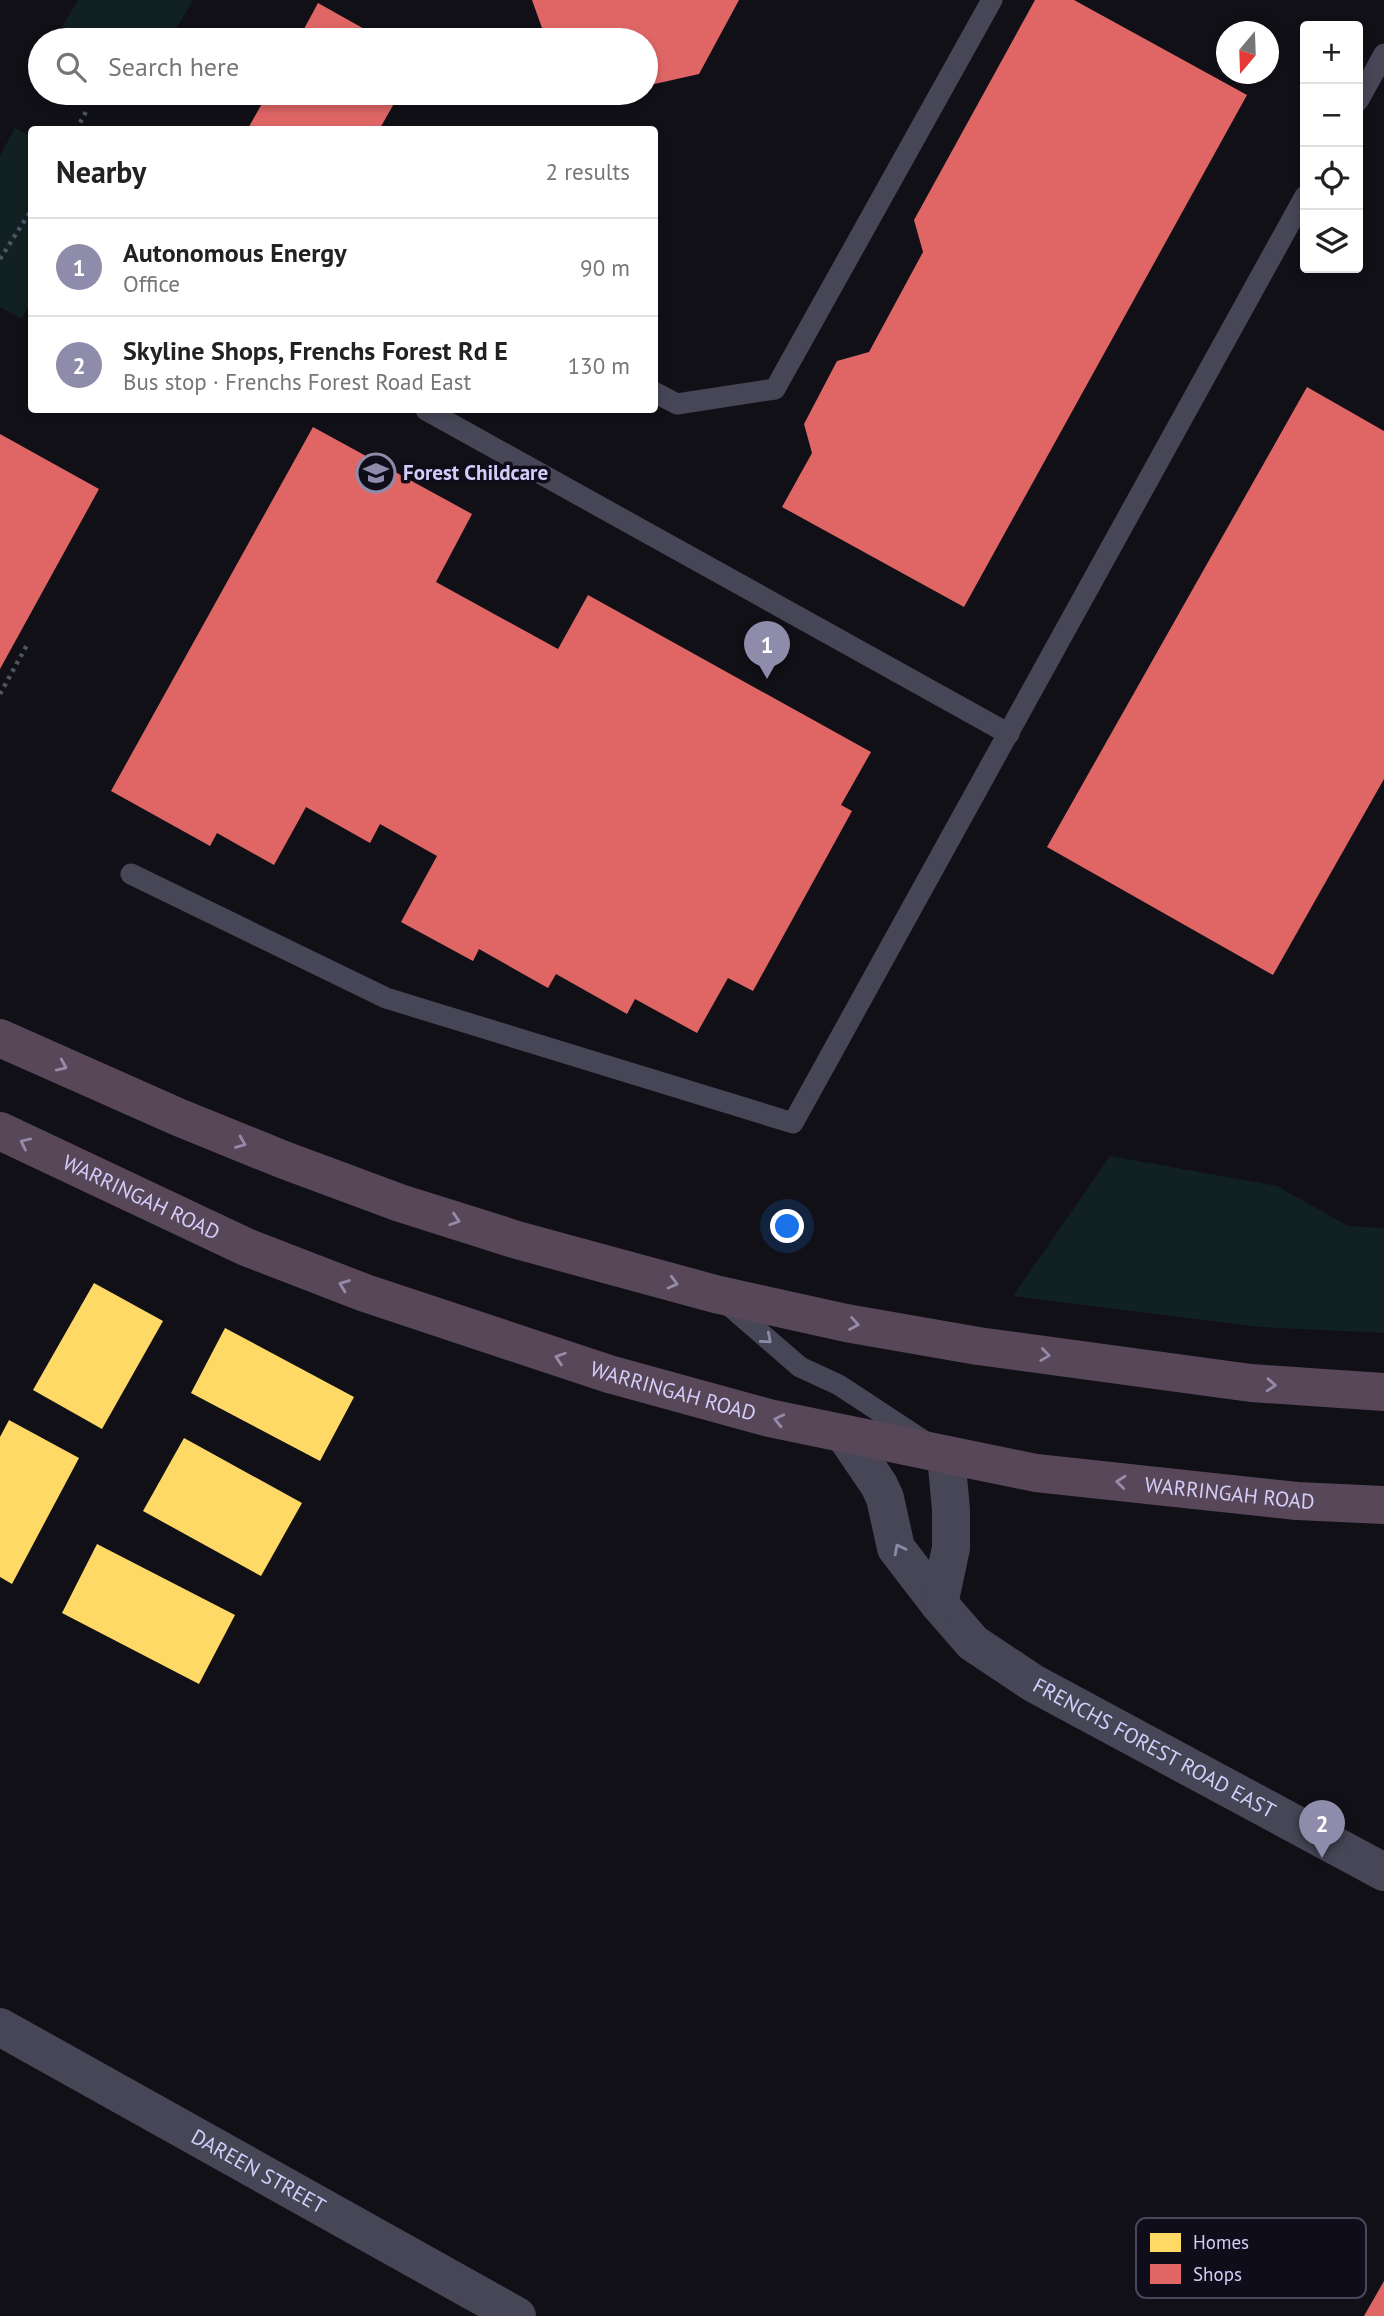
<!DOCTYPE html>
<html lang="en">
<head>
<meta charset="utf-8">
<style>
  body { margin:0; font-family:"PT Sans",sans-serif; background:#f2f2f2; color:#222 }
  .controls { position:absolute; right:21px; top:21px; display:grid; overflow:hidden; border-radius:7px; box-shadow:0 4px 10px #0003 }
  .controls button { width:63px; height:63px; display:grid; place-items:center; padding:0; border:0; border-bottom:2px solid #e0e0e0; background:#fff; color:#222; font:35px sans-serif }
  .compass { position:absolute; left:1216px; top:21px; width:63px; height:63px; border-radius:50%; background:#fff; box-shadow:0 4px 10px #0003; rotate:199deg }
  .you { position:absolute; left:788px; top:1227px; width:24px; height:24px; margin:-18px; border:5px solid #fff; border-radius:50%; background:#1a73e8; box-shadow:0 0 0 10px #1a73e833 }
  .badge { display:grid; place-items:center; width:46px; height:46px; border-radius:50%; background:#8f8baa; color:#fff; font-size:23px; font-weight:700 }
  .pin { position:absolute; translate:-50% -58px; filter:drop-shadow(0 2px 4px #0008) }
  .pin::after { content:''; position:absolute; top:37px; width:24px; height:21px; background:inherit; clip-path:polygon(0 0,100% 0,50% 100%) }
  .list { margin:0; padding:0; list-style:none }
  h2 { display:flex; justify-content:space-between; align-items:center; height:91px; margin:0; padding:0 28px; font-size:30px }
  h2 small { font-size:23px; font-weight:400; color:#767676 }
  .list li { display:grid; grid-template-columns:46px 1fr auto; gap:21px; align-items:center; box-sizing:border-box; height:98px; padding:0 28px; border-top:2px solid #e0e0e0 }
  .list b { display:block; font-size:26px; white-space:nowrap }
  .list p { margin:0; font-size:23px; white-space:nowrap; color:#767676 }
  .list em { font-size:23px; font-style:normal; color:#767676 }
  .icon { flex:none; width:38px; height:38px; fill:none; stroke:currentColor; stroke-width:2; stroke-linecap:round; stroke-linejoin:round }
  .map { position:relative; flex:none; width:1384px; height:2316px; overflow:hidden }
  .search { position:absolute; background:#fff; box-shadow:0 4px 10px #0003; left:28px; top:28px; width:630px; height:77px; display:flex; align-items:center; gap:18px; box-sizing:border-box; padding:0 24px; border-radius:38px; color:#767676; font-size:26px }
  .panel { position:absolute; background:#fff; box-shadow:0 4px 10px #0003; left:28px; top:126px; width:630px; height:287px; border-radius:7px }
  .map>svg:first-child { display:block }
  .green { fill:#112021 }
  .homes { fill:#ffd966 }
  .shops { fill:#e06666 }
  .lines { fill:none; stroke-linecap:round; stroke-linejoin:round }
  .path { stroke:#4b5661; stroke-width:4.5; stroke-dasharray:3.5 5; stroke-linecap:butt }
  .lane { stroke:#474657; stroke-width:21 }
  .street { stroke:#474657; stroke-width:38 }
  .highway { stroke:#574758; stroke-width:38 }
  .oneway { stroke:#958aa8 }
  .oneway2 { stroke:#8d8aa8 }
  .labels { text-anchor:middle; stroke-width:7; stroke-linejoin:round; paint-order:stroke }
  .poi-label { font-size:21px; font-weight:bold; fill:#d3cdf9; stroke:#100d1a; text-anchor:start }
  .street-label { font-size:21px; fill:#d3cdf9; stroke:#100d1a }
  .key { fill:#100d1a; stroke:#4a475d; stroke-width:2 }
  .key-label { font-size:19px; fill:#d3cdf9 }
</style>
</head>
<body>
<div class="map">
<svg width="1384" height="2316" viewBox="0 0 1384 2316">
  <rect width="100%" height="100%" fill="#111017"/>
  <g class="green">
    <path d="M78,0H193L170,40H87L62,27Z"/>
    <path d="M15,128L32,137L31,301L22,319L0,307V156Z"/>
    <path d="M1110,1156L1277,1186L1348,1226L1384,1228V1333L1260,1327L1013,1296Z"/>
  </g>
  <g class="homes">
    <path d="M94,1283L163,1321L102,1429L33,1390Z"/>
    <path d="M225,1328L354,1397L320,1461L191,1393Z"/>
    <path d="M9,1420L79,1458L12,1584L0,1577V1437Z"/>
    <path d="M184,1438L302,1503L261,1576L143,1511Z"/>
    <path d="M97,1544L235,1615L199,1684L62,1613Z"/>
  </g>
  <g class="shops">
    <path d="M532,0H739L699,74L650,85L646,83V40H565L542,28Z"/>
    <path d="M1035,0H1074L1247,95L964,607L782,507L812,453L804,424L837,361L869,352L923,252L914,220Z"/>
    <path d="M318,3L384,40H298Z"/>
    <path d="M268,93H400L379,130H247Z"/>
    <path d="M1307,387L1384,431V779L1273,975L1047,847Z"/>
    <path d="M313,427L472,514L436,582L558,649L588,595L871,752L841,805L852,811L753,991L728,978L697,1033L635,999L627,1014L556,974L548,988L479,949L473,961L401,922L437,856L380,824L370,843L306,807L274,865L217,833L210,846L111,791Z"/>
    <path d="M0,434L99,489L0,669Z"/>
    <path d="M1384,2281V2316H1364Z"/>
  </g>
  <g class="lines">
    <g class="path">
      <path d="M76,130L88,108"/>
      <path d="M0,259L32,209"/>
      <path d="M0,694L27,645"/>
    </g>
    <g class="lane">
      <path d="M1358,101L1384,54"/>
      <path d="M654,392L677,404L775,389L992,0"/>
      <path d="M426,410L1009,734"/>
      <path d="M131,874L386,998L793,1123L1305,196"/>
      <path d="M725,1302L800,1367L839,1385L924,1441"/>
    </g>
    <g class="street">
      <path id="s1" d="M845,1435L879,1485L885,1498L896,1548L939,1604L973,1643L1033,1683L1384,1872"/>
      <path d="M939,1604L951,1548V1510L946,1455"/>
      <path id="s2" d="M0,2027L517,2316"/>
    </g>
    <g class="highway">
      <path d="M0,1038L178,1117L284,1160L400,1203L517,1240L715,1294L846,1323L978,1346L1251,1383L1384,1392"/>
      <path id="s3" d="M0,1131L246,1247L365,1293L609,1374L769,1418L1036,1473L1297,1501L1384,1505"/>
    </g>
  </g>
  <defs><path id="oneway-chevron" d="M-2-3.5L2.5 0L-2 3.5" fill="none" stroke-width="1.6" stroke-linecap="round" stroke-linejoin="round" transform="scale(1.75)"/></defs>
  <g class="oneway">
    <use href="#oneway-chevron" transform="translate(62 1066) rotate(24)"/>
    <use href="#oneway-chevron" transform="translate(25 1143) rotate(-155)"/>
    <use href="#oneway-chevron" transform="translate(241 1143) rotate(22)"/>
    <use href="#oneway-chevron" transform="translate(455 1220) rotate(18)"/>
    <use href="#oneway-chevron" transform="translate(673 1283) rotate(15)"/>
    <use href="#oneway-chevron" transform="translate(344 1285) rotate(-159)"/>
    <use href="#oneway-chevron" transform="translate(854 1324) rotate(10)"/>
    <use href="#oneway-chevron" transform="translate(1045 1355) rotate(8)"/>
    <use href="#oneway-chevron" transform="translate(560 1358) rotate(-162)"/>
    <use href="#oneway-chevron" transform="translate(1271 1385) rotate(4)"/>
    <use href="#oneway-chevron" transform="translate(779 1420) rotate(-167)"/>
    <use href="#oneway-chevron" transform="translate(1121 1482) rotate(-174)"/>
  </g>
  <g class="oneway2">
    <use href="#oneway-chevron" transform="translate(767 1339) rotate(41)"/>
    <use href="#oneway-chevron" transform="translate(899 1549) rotate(-117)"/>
  </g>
  <defs>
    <symbol id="school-ring" viewBox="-11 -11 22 22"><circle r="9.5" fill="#100d1a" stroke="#8f8baa" stroke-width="1.5"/><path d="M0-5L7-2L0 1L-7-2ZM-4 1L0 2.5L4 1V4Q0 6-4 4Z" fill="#8f8baa"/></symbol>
  </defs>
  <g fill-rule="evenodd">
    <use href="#school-ring" x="354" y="451" width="44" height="44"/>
  </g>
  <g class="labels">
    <g class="poi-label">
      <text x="403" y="480">Forest Childcare</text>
    </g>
    <g class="street-label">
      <text dy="7" stroke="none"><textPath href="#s3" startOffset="156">WARRINGAH ROAD</textPath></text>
      <text dy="7" stroke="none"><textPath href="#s3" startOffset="723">WARRINGAH ROAD</textPath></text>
      <text dy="7" stroke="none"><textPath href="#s3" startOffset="1290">WARRINGAH ROAD</textPath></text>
      <text dy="7" stroke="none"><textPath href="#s1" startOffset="458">FRENCHS FOREST ROAD EAST</textPath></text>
      <text dy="7" stroke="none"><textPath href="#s2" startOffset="296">DAREEN STREET</textPath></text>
    </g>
  </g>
  <rect x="1136" y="2218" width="230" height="80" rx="10" class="key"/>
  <rect x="1150" y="2233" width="31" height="19" fill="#ffd966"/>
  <rect x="1150" y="2264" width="31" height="20" fill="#e06666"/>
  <g class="key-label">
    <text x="1193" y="2249">Homes</text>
    <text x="1193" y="2281">Shops</text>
  </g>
</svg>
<div class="controls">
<button>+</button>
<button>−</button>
<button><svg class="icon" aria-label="locate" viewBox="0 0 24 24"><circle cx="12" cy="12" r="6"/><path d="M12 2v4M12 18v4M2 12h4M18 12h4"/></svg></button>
<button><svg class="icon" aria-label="layers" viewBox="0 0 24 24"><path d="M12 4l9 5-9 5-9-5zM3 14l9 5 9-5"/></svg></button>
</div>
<svg class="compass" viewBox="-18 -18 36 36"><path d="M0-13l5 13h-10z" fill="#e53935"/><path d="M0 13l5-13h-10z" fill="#767676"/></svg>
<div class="you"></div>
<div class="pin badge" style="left:767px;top:679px">1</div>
<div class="pin badge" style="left:1322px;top:1858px">2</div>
<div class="search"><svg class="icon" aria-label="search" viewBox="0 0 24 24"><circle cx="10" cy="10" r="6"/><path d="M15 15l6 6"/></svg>Search here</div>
<section class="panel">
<h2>Nearby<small>2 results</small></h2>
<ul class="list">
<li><span class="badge">1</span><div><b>Autonomous Energy</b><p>Office</p></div><em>90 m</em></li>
<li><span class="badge">2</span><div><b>Skyline Shops, Frenchs Forest Rd E</b><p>Bus stop · Frenchs Forest Road East</p></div><em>130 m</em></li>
</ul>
</section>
</div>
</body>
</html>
